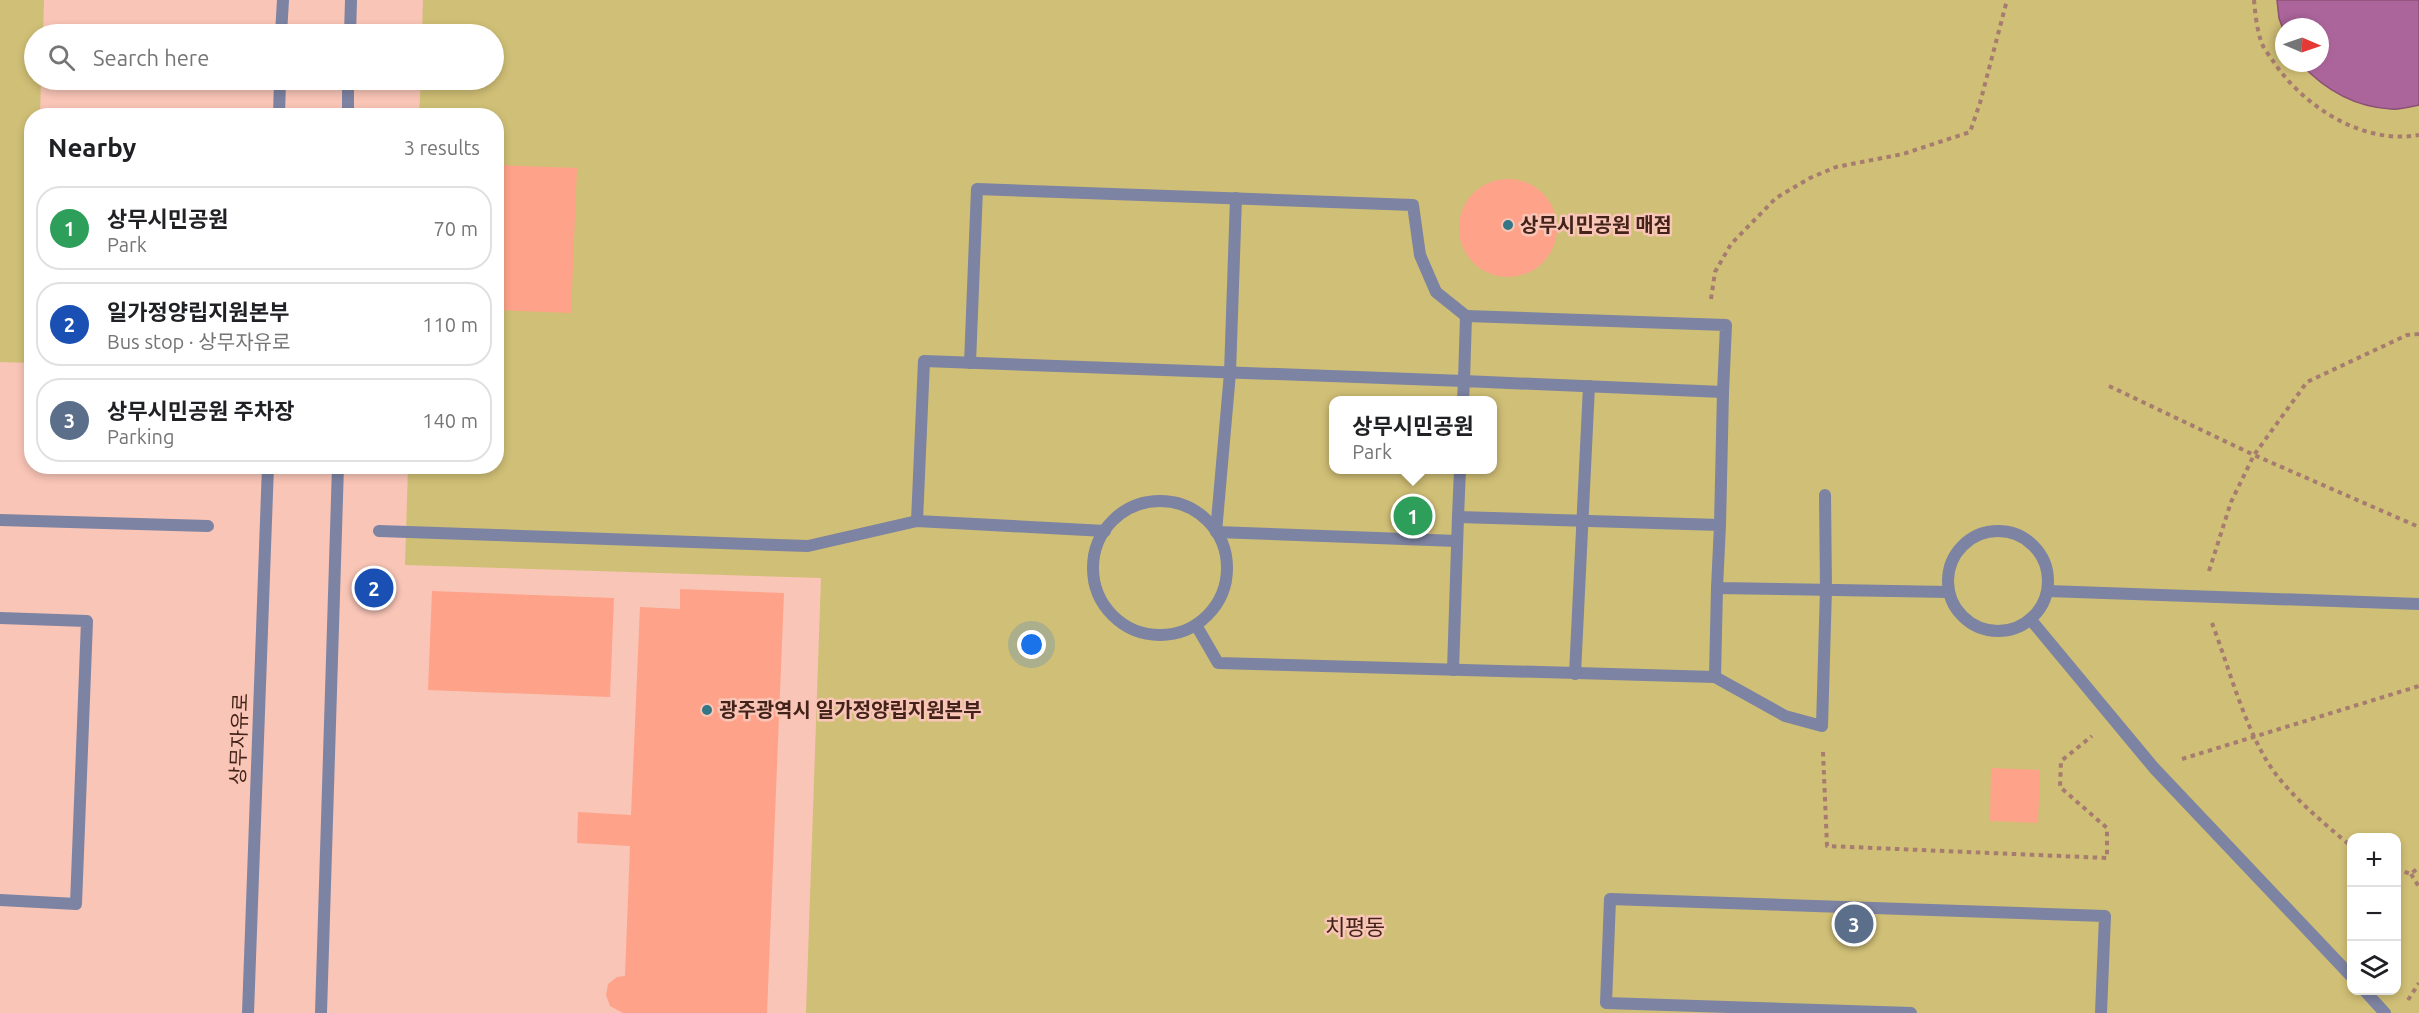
<!DOCTYPE html>
<html lang="en">
<head>
<meta charset="utf-8">
<style>
  body { margin:0; font-family:Ubuntu,"Noto Sans KR",sans-serif; background:#f6f6f6; color:#202124 }
  .controls { position:absolute; right:18px; bottom:18px; display:grid; overflow:hidden; border-radius:12px; box-shadow:0 3px 9px #0003 }
  .controls button { width:54px; height:54px; display:grid; place-items:center; padding:0; border:0; border-bottom:2px solid #e0e0e0; background:#fff; color:#202124; font:30px sans-serif }
  .compass { position:absolute; left:2275px; top:18px; width:54px; height:54px; border-radius:50%; background:#fff; box-shadow:0 3px 9px #0003; rotate:92deg }
  .you { position:absolute; left:1032px; top:645px; width:21px; height:21px; margin:-15px; border:4px solid #fff; border-radius:50%; background:#1a73e8; box-shadow:0 0 0 9px #1a73e833 }
  .badge { display:grid; place-items:center; width:39px; height:39px; border-radius:50%; background:#0f766e; color:#fff; font-size:20px; font-weight:700 }
  .pin { position:absolute; translate:-50% -50%; border:3px solid #fff; box-shadow:0 2px 6px #0006 }
  .popup { position:absolute; left:1329px; top:396px; width:168px; height:78px; box-sizing:border-box; display:grid; place-content:center; border-radius:12px; background:#fff; filter:drop-shadow(0 2px 4px #0005); font-size:20px; white-space:nowrap; color:#757577 }
  .popup b { font-size:22px; color:#202124 }
  .popup::after { content:''; position:absolute; left:50%; top:100%; margin-left:-12px; border:12px solid transparent; border-top-color:#fff }
  .list { margin:0; padding:0; list-style:none }
  h2 { display:flex; justify-content:space-between; align-items:center; height:78px; margin:0; padding:0 24px; font-size:26px }
  h2 small { font-size:20px; font-weight:400; color:#757577 }
  .list li { display:grid; grid-template-columns:39px 1fr auto; gap:18px; align-items:center; box-sizing:border-box; height:84px; margin:0 12px 12px; padding:0 12px; border:2px solid #e0e0e0; border-radius:24px }
  .list b { display:block; font-size:22px; white-space:nowrap }
  .list p { margin:0; font-size:20px; white-space:nowrap; color:#757577 }
  .list em { font-size:20px; font-style:normal; color:#757577 }
  .icon { flex:none; width:33px; height:33px; fill:none; stroke:currentColor; stroke-width:2; stroke-linecap:round; stroke-linejoin:round }
  .map { position:relative; flex:none; width:2419px; height:1013px; overflow:hidden }
  .search { position:absolute; background:#fff; box-shadow:0 3px 9px #0003; left:24px; top:24px; width:480px; height:66px; display:flex; align-items:center; gap:15px; box-sizing:border-box; padding:0 21px; border-radius:33px; color:#757577; font-size:22px }
  .panel { position:absolute; background:#fff; box-shadow:0 3px 9px #0003; left:24px; top:108px; width:480px; height:366px; border-radius:24px }
  .map>svg:first-child { display:block }
  .green { fill:#d0bf76; fill-rule:evenodd }
  .water { fill:#ac659b; stroke:#8c5174; stroke-width:1.5 }
  .building { fill:#fea289 }
  .lines { fill:none; stroke-linecap:round; stroke-linejoin:round }
  .path { stroke:#a77c70; stroke-width:4; stroke-dasharray:4.5 4.5; stroke-linecap:butt }
  .service { stroke:#7d83a2; stroke-width:12 }
  .pedestrian { stroke:#7d83a2; stroke-width:12 }
  .tertiary { stroke:#7d83a2; stroke-width:12 }
  .poi-dot { fill:#337787; stroke:#f9c5b7; stroke-width:2 }
  .labels { text-anchor:middle; stroke-width:5; stroke-linejoin:round; paint-order:stroke }
  .poi-label { font-size:20px; font-weight:bold; fill:#422219; stroke:#f9c5b7; text-anchor:start }
  .street-label { font-size:20px; fill:#422219; stroke:#f9c5b7 }
  .quarter-label { font-size:22px; fill:#422219; stroke:#f9c5b7 }
</style>
</head>
<body>
<div class="map">
<svg width="2419" height="1013" viewBox="0 0 2419 1013">
  <rect width="100%" height="100%" fill="#f9c5b7"/>
  <g class="green">
    <path d="M0,0H44L43,34H34V80H41L40,115L32,116L31,363L0,362Z"/>
    <path d="M423,0H2419V1013H806L821,578L405,565L408,467L496,466V116L419,115L421,80H494V34H422ZM2284,27H2320V63H2284ZM1334,400H1492V470H1334ZM2352,838H2396V990H2352Z"/>
  </g>
  <path class="water" d="M2277,0H2419V105C2410,107 2400,110 2391,109C2354,107 2324,89 2300,63H2320V27H2284V32L2279,18Z"/>
  <g class="building">
    <path d="M496,165L577,168L571,313L496,310Z"/>
    <circle cx="1508" cy="228" r="49"/>
    <path d="M680,589L784,593L767,1013H623L610,1006L606,995L608,984L617,977L625,976L630,846L577,843L578,812L631,815L640,607L680,609Z"/>
    <path d="M432,591L614,598L610,697L428,690Z"/>
    <path d="M1991,768L2040,770L2038,823L1990,821Z"/>
  </g>
  <g class="lines">
    <g class="path">
      <path d="M2254,0C2255,13 2257,29 2261,41C2263,48 2269,55 2273,61C2303,106 2362,145 2419,135"/>
      <path d="M1711,299L1715,272L1731,244L1776,198L1810,178L1836,167L1903,154L1970,132L1980,103L2007,0"/>
      <path d="M2109,386L2254,455L2419,527"/>
      <path d="M2209,571L2231,502L2254,455L2307,382L2407,335L2419,334"/>
      <path d="M2212,623C2230,670 2247,738 2278,777C2299,803 2326,825 2352,847"/>
      <path d="M1823,752L1827,846L2107,858V828L2060,787L2061,761L2092,736"/>
      <path d="M2182,759L2419,686"/>
      <path d="M2396,869L2411,874L2419,867"/>
      <path d="M2411,874L2419,887"/>
      <path d="M2408,1000L2419,983"/>
    </g>
    <g class="service">
      <path d="M0,618L87,621L76,904L0,900"/>
      <path d="M1911,1013L1606,1003L1610,899L2105,916L2101,1013"/>
    </g>
    <g class="pedestrian">
      <path d="M1236,198L1230,373L1216,532L1457,541"/>
      <path d="M970,363L977,189L1413,205L1420,255L1436,292L1466,316"/>
      <path d="M1463,400L1464,381L1723,392L1720,525"/>
      <circle cx="1160" cy="568" r="67"/>
      <path d="M1458,517L1460,470"/>
      <path d="M0,520L208,526"/>
      <path d="M917,521L924,361L1464,381L1466,316L1726,325L1723,392"/>
      <circle cx="1998" cy="581" r="50"/>
      <path d="M379,531L808,546L917,521L1105,531"/>
      <path d="M2048,591L2419,604"/>
      <path d="M2031,620L2154,768L2352,977"/>
      <path d="M1196,625L1218,663L1715,677L1717,588"/>
      <path d="M1453,670L1458,517L1720,525L1717,588L1949,592"/>
      <path d="M1575,674L1589,386"/>
      <path d="M1715,677L1785,716L1822,726L1826,589L1825,495"/>
      <path d="M2364,990L2385,1013"/>
    </g>
    <g class="tertiary">
      <path d="M281,34L283,0"/>
      <path d="M350,34L351,0"/>
      <path d="M279,116L280,80"/>
      <path d="M348,116V80"/>
      <path d="M248,1013L268,466"/>
      <path d="M321,1013L338,466"/>
    </g>
  </g>
  <g class="poi-dot">
    <circle cx="1508" cy="225" r="6"/>
    <circle cx="707" cy="710" r="6"/>
  </g>
  <g class="labels">
    <g class="poi-label">
      <text x="1520" y="232">상무시민공원 매점</text>
      <text x="719" y="717">광주광역시 일가정양립지원본부</text>
    </g>
    <g class="street-label">
      <text transform="translate(239 739) rotate(-88)" y="7">상무자유로</text>
    </g>
    <g class="quarter-label">
      <text x="1355" y="935">치평동</text>
    </g>
  </g>
</svg>
<div class="controls">
<button>+</button>
<button>−</button>
<button><svg class="icon" aria-label="layers" viewBox="0 0 24 24"><path d="M12 4l9 5-9 5-9-5zM3 14l9 5 9-5"/></svg></button>
</div>
<svg class="compass" viewBox="-18 -18 36 36"><path d="M0-13l5 13h-10z" fill="#e53935"/><path d="M0 13l5-13h-10z" fill="#757577"/></svg>
<div class="you"></div>
<div class="pin badge" style="left:1413px;top:516px;background:#2e9e5b">1</div>
<div class="popup"><b>상무시민공원</b>Park</div>
<div class="pin badge" style="left:374px;top:588px;background:#1a4fb4">2</div>
<div class="pin badge" style="left:1854px;top:924px;background:#5c6f8a">3</div>
<div class="search"><svg class="icon" aria-label="search" viewBox="0 0 24 24"><circle cx="10" cy="10" r="6"/><path d="M15 15l6 6"/></svg>Search here</div>
<section class="panel">
<h2>Nearby<small>3 results</small></h2>
<ul class="list">
<li><span class="badge" style="background:#2e9e5b">1</span><div><b>상무시민공원</b><p>Park</p></div><em>70 m</em></li>
<li><span class="badge" style="background:#1a4fb4">2</span><div><b>일가정양립지원본부</b><p>Bus stop · 상무자유로</p></div><em>110 m</em></li>
<li><span class="badge" style="background:#5c6f8a">3</span><div><b>상무시민공원 주차장</b><p>Parking</p></div><em>140 m</em></li>
</ul>
</section>
</div>
</body>
</html>
